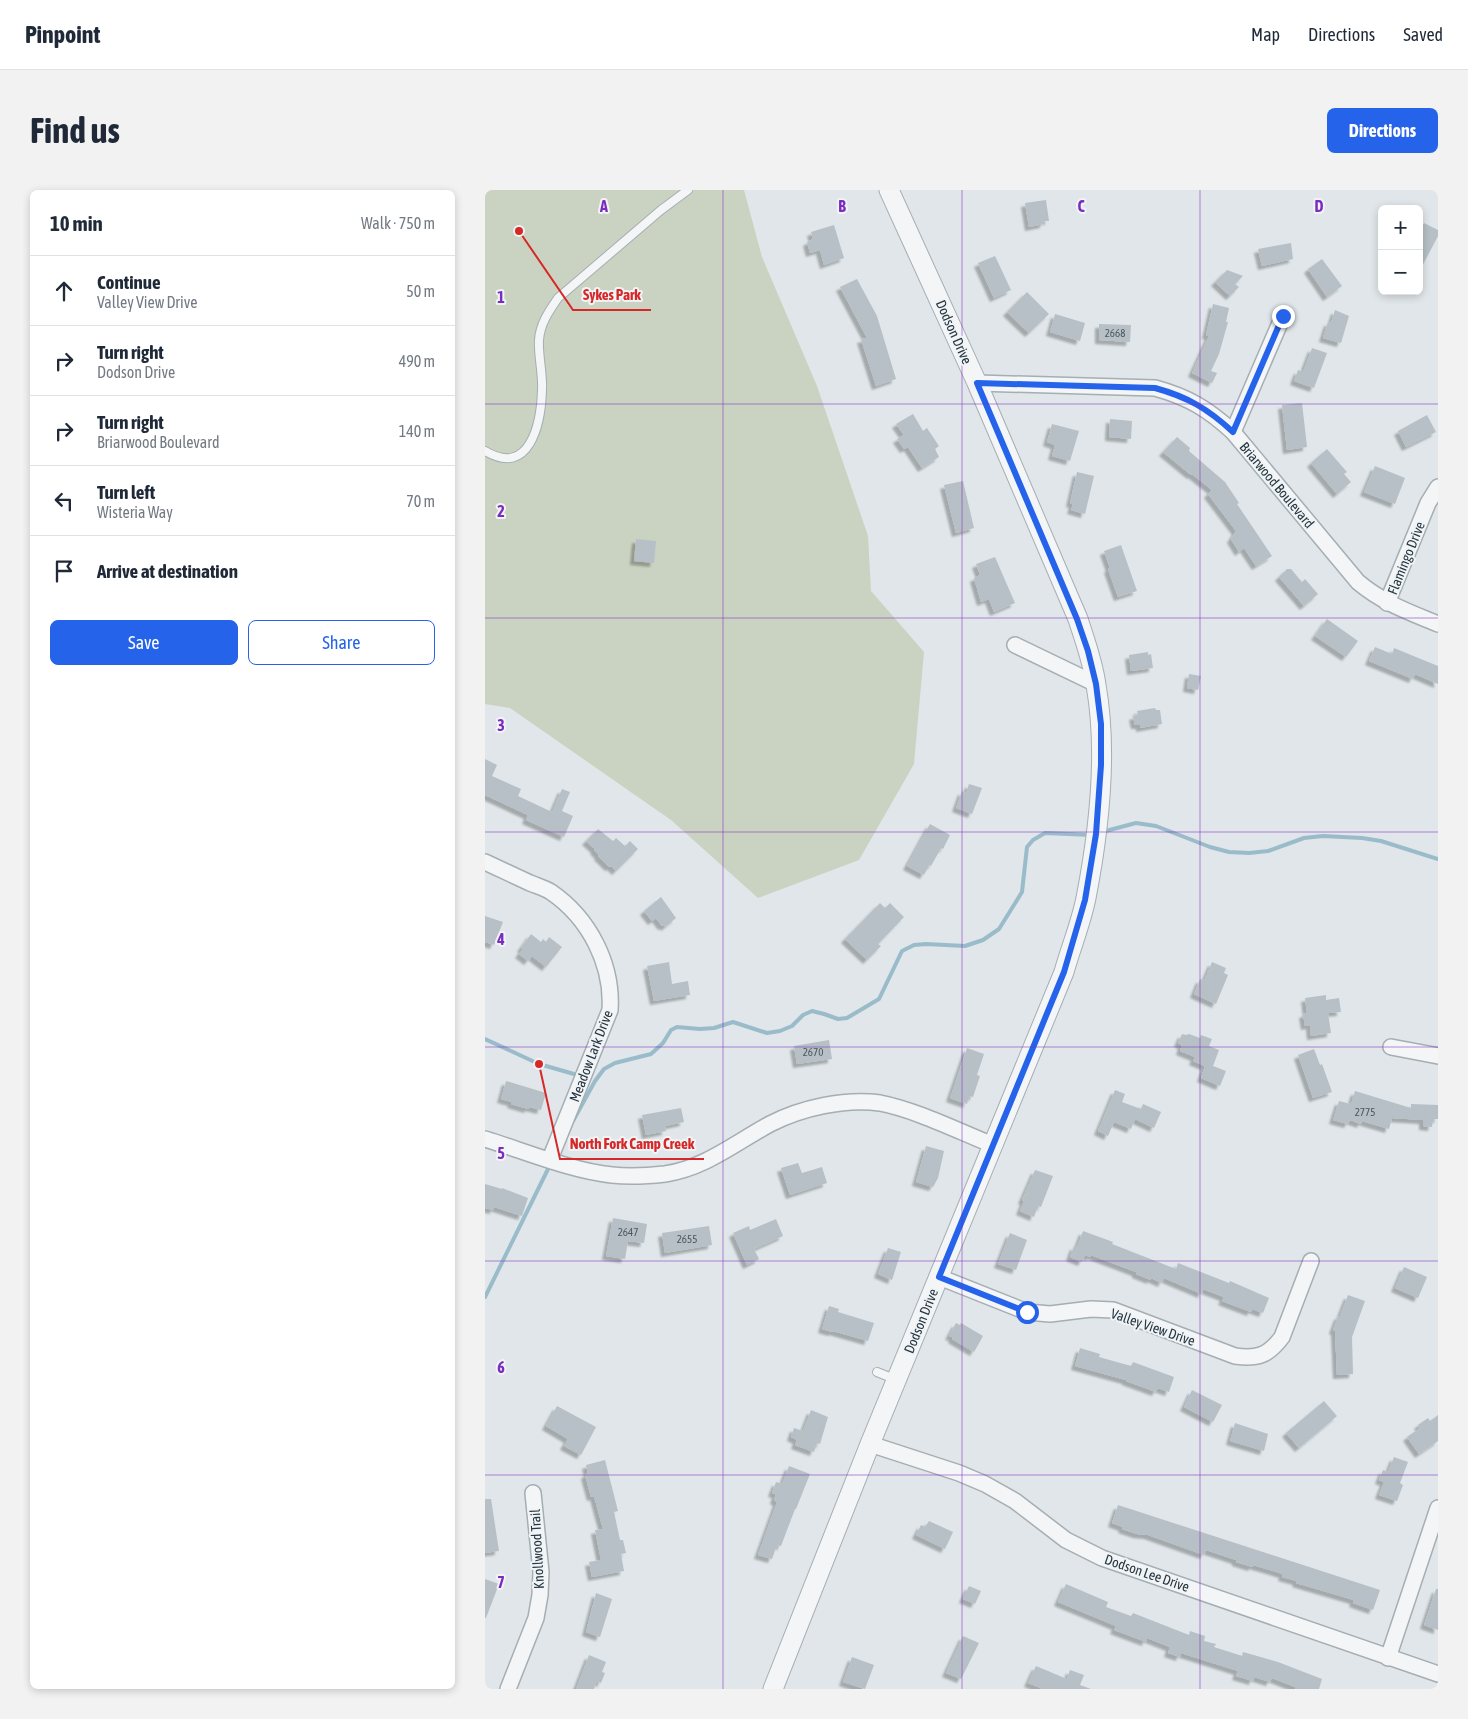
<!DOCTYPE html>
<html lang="en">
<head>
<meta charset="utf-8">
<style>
  body { margin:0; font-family:"Asap Condensed",sans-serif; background:#f2f2f3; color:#1f2937 }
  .controls { position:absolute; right:15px; top:15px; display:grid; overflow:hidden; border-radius:8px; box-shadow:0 2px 8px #0003 }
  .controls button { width:45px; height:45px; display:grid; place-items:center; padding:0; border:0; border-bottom:1px solid #e0e1e3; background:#fff; color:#1f2937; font:25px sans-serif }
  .stop { position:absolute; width:15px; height:15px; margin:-11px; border:4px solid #2563eb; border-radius:50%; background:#fff }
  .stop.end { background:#2563eb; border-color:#fff; box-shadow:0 1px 5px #0008 }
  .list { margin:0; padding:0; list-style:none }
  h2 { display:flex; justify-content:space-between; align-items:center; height:65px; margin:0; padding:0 20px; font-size:21px }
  h2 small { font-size:16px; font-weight:400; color:#747a83 }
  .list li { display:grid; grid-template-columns:32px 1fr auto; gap:15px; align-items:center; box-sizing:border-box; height:70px; padding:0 20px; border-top:1px solid #e0e1e3 }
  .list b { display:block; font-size:19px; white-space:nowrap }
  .list p { margin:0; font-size:16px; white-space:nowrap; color:#747a83 }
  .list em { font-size:16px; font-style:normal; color:#747a83 }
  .actions { display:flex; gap:10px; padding:15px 20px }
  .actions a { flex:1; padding:11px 0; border:1px solid #2563eb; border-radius:8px; text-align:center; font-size:18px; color:#2563eb }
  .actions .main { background:#2563eb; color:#fff }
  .icon { flex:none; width:28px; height:28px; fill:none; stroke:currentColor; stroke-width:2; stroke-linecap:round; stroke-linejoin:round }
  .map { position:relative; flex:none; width:953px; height:1499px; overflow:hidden; border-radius:8px }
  header { display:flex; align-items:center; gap:30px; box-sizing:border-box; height:70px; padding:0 25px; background:#fff; border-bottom:1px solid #e0e1e3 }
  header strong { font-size:24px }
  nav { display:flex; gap:28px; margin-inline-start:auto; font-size:18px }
  .intro { display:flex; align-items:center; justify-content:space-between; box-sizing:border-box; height:120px; padding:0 30px }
  h1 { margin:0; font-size:35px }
  .button { padding:12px 22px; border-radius:8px; background:#2563eb; color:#fff; font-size:18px; font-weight:700 }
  main { display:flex; gap:30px; padding:0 30px }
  aside { flex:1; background:#fff; border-radius:8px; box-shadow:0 2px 8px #0003 }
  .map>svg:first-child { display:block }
  .green { fill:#cad3c1 }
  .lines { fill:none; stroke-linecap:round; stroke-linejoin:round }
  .stream { stroke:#9abcca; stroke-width:4 }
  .building { fill:#b7c0c6; filter:url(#shadow) }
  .service-casing { stroke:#a5aeb3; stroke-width:10 }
  .minor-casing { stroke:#a5aeb3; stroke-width:18 }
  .tertiary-casing { stroke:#a5aeb3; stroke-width:21 }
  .service { stroke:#f3f5f7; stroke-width:8 }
  .minor { stroke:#f3f5f7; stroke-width:15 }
  .tertiary { stroke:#f3f5f7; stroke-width:19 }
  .route { stroke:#2563eb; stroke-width:6 }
  .grid { fill:none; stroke:#7b2cbf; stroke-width:1; stroke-opacity:0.55 }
  .labels { text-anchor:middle; stroke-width:4; stroke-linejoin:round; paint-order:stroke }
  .number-label { font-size:11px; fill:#4c5962 }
  .street-label { font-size:14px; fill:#283741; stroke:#f0f4f7 }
  .grid-label { font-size:16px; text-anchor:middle; font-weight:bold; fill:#7b2cbf; stroke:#f0f4f7; stroke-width:4; stroke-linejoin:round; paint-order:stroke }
  .leader { fill:none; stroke:#d62828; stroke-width:2 }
  .callout-dot { fill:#d62828; stroke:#f0f4f7; stroke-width:2 }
  .callout-label { font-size:15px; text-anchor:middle; font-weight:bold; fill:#d62828; stroke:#f0f4f7; stroke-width:4; stroke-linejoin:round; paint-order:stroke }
</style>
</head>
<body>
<header>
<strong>Pinpoint</strong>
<nav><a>Map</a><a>Directions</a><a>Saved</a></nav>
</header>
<div class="intro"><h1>Find us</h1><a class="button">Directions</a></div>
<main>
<aside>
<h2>10 min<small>Walk · 750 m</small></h2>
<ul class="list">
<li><svg class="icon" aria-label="ahead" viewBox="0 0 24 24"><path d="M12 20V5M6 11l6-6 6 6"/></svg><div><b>Continue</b><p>Valley View Drive</p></div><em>50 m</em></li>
<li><svg class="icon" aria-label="right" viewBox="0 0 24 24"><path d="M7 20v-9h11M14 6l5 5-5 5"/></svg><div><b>Turn right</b><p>Dodson Drive</p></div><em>490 m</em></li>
<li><svg class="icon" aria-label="right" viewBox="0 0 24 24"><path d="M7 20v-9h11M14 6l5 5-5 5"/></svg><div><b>Turn right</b><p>Briarwood Boulevard</p></div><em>140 m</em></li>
<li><svg class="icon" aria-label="left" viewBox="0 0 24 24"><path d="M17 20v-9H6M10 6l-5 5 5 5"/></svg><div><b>Turn left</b><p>Wisteria Way</p></div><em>70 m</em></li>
<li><svg class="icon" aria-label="arrive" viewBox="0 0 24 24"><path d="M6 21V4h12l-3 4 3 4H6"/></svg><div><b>Arrive at destination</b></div></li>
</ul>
<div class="actions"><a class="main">Save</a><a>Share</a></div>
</aside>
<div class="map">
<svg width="953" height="1499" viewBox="0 0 953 1499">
  <defs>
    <filter id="shadow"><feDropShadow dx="-4" dy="4" stdDeviation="1" flood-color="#0004"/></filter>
  </defs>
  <rect width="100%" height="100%" fill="#e0e6e9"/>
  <path class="green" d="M0,0H259L277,67L332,196L383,346L386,401L439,462L429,574L374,670L273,708L186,630L25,518L0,514Z"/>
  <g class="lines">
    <g class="stream">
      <path d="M617,642L651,633L671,636L725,657L744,662L764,663L783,661L819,648L838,646L877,648L896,651L953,669"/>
      <path d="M0,849L54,874L96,886"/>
      <path d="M88,931L110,891L119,879L130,873L166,864L178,853L186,840L192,837L215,839L229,838L248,832L282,843L295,841L307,836L318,825L327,821L339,824L353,829L362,828L394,809L417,761L429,755L441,754L480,756L498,750L514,739L537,702L542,657L548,650L560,643L606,645"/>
      <path d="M0,1107L65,975"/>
    </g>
  </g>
  <g class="building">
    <path d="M561,10L564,31H559V34L544,37L540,13Z"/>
    <path d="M939,33L953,40V46L934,82V42Z"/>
    <path d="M349,35L359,68L339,75L335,60L325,63L322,52L328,49L326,42Z"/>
    <path d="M806,53L808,69L777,76L773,59Z"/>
    <path d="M510,66L526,100L509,108L493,73Z"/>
    <path d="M837,69L857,96L842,107L823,79Z"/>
    <path d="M742,80L758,86L750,94L754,97L745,106L730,92Z"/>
    <path d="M372,89L392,126L411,189L391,196L376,149L382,148L355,97Z"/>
    <path d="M542,102L564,124L544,143L522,122Z"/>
    <path d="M728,114L744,118L741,132H743L734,164L726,181L732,183L727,193L707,183L724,146L721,145Z"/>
    <path d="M850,120L864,126L856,153L838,148L843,132L846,133Z"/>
    <path d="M570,124L600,133L595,151L565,142Z"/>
    <path d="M614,134L646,135L645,152L614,150Z"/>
    <path d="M827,158L842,163L829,198L809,191L813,180L818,182Z"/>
    <path d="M817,213L822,257L802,260L797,215Z"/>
    <path d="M428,224L438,241L442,238L454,256L450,259L454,267L437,278L423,257L419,259L412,249L419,245L411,234Z"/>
    <path d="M942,225L951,242L921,257L913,241Z"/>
    <path d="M625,229L647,231L646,249L624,247Z"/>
    <path d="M567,234L594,241L585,271L567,266L570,255L562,252Z"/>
    <path d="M692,247L705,258L704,261L740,292L754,313L752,314L787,366L771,376L759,358L754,362L746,349L751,341L723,304L727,300L707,284L706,285L678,262Z"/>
    <path d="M842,259L862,282L859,284L866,292L852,304L826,273Z"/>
    <path d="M890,276L920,288L910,314L879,302Z"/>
    <path d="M592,282L609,286L600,324L586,320L588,314L585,313Z"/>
    <path d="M478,291L489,338L471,343L459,295Z"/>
    <path d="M151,349L171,351L169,373L149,371Z"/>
    <path d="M636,355L652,401L633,407L623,379L625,378L619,361Z"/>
    <path d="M510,367L530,413L509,422L504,409L496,412L489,388L495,385L491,374Z"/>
    <path d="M802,379H806L817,392L820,389L833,404L819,416L794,387Z"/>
    <path d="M842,429L873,451L861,467L830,446Z"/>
    <path d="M890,457L907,464L909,458L953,476V494L930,484L928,489L884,471Z"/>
    <path d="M663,462V465L666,464L668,478L646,481L644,465Z"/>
    <path d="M704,484L716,486L713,500L702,498Z"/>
    <path d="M670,518L671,520H675L677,534L655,538V535H650L648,526L653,525L652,521Z"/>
    <path d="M0,569L12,575L7,586L36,599L33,606L67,622L77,599L85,602L77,621L88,626L79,647L41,630L43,625L0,605Z"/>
    <path d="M484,594L497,598L487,624L471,618L477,601L481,603Z"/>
    <path d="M445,634L465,645L458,659L456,658L446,676L444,675L439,685L422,676Z"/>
    <path d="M113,639L128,651L131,648L140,656L145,651L153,659L131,681L126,676L124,677L113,666L114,665L109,660L110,659L101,651Z"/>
    <path d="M176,707L191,728L180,737L179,735L177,736L171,728L167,731L159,721Z"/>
    <path d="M395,713L400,718L405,713L419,727L393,754L396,756L382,770L360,749Z"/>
    <path d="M0,726L18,732L9,755L0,752Z"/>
    <path d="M46,744L56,752L58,749L61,752L64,747L77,757L61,777L47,766L43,771L34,764L38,759L36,758Z"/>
    <path d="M184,772L187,794L203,791L205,805L169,811L162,776Z"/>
    <path d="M727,772L741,778L739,783L743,785L731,814L709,804L715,789L719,791Z"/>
    <path d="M841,805V810L854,808L856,822L843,823L846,843L826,846L825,835L820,836L818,824L822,823L820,808Z"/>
    <path d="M697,844L701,845L704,844L715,848L716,845L727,849L724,856L734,860L728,876L741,881L735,896L716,888L720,876L708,871L710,867L695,861L697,855L693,853Z"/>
    <path d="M344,850L347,869L312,874L309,856Z"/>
    <path d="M482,858L499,864L492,885L495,886L488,907L484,906L482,914L465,908Z"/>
    <path d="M829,859L835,875L837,874L847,902L828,908L813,865Z"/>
    <path d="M21,891L61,903L56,920L44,917L43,919L26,914L27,912L16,909Z"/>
    <path d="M630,900L640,904L637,912L656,919L658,914L676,922L669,938L650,929L646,939L629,932L623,946L613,941Z"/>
    <path d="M870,901L926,918V914L953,915V929H948L947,937L938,936V930L907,928L904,939L877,931L876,934L865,930L863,934L848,930L854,911L866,914Z"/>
    <path d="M196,918L199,932L180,936L181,941L161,945L157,925Z"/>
    <path d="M441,956L459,961L453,988L448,997L431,992Z"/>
    <path d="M313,973L317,983L337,977L342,993L305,1005L296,978Z"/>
    <path d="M550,980L568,986L556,1017L553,1016L549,1027L535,1021L539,1011L537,1010Z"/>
    <path d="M0,994L17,999V998L43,1008L37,1026L9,1017V1020L0,1018Z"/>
    <path d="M128,1028L162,1034L159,1053L143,1051L140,1069L121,1066Z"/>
    <path d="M291,1029L298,1046L269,1059L274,1069L262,1075L248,1043L264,1036L265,1040Z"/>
    <path d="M224,1036L227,1055L180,1063L177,1043Z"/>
    <path d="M598,1041L628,1052L627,1054L691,1079L693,1073L744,1093L745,1091L784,1108L778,1123L767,1119L766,1122L737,1111L739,1107L718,1099L717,1104L679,1088L677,1093L666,1088V1090L651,1084V1082L606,1065L605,1067L600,1065L597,1072L585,1067L589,1056L592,1057Z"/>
    <path d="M525,1043L542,1050L531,1080L513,1074Z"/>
    <path d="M403,1058L416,1062L407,1090L393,1084Z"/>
    <path d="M919,1077L942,1087L933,1108L910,1098Z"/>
    <path d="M863,1105L880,1111L867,1147L868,1184L852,1185L850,1141L848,1140L853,1126H855Z"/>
    <path d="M344,1116L354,1119L353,1122L389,1133L383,1151L348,1141L347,1142L337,1139Z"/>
    <path d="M471,1133L475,1135L476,1133L498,1146L489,1162L467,1149L468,1147L464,1146Z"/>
    <path d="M595,1158L615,1164L614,1167L646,1176L648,1172L689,1187L684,1202L673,1198L671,1202L641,1191V1190L590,1176Z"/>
    <path d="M707,1200L737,1215L728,1232L699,1217Z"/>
    <path d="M839,1211L852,1226L814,1258L801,1243Z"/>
    <path d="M72,1216L111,1237L96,1265L79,1256L83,1249L61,1236Z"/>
    <path d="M326,1220L343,1227L335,1254L332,1253L329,1262L310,1255L312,1250L306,1247L309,1238L318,1241Z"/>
    <path d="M953,1225V1251L934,1264L922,1247L935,1238L933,1235L943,1228L945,1231Z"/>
    <path d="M750,1233L783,1244L779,1261L745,1251Z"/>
    <path d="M909,1267L923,1272L915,1293L918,1295L912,1311L894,1305L899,1292L894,1290L898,1280L903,1282Z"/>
    <path d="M120,1270L133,1321L129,1322L135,1350H138L141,1363L136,1364L139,1381L107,1387L104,1372L116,1370L110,1340L118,1339L109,1306L106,1307L100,1285L103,1283L101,1275Z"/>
    <path d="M304,1276L325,1284L311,1319H310L296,1356L292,1355L287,1369L273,1365L292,1312L289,1310L291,1304L287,1303L291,1292L297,1294Z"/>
    <path d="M0,1309H6L14,1361L0,1363Z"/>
    <path d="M633,1315L895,1400L888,1420L868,1413L869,1410L811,1393L812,1391L797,1387L798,1384L768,1375L767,1377L751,1372V1370L721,1360L719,1365L663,1345L652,1344L637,1339L638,1337L627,1333Z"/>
    <path d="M444,1331L468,1342L460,1359L431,1345L436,1335L440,1337Z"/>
    <path d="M0,1389L14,1394L1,1428H0Z"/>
    <path d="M581,1394L623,1412L621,1417L646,1426L648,1423L704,1445L705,1441L720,1446L719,1451L731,1454L729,1457L757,1466L758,1462L793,1472L837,1489L834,1499H810V1497L787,1488L785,1492L769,1487L768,1491L751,1486L753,1481L696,1463L695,1467L683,1463L685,1457L662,1448L661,1452L629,1440L631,1436L573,1412Z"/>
    <path d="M484,1396L496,1401L490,1414L478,1409Z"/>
    <path d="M951,1399H953V1440L939,1435Z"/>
    <path d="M111,1403L127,1409L115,1447L101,1442Z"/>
    <path d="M478,1446L494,1453L476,1489L461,1483Z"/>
    <path d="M104,1465L121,1472L117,1482L120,1483L116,1493L112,1491L109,1499H91Z"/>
    <path d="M367,1467L389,1475L380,1499L358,1492Z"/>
    <path d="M551,1476L582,1489L585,1480L599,1485L595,1495L606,1499H558L543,1493Z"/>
  </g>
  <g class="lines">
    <defs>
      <g id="service">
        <path d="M0,261C45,288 56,233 57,200C58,183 53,166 54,150C55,134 64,121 73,108L176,20L203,0"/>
        <path d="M392,1182L412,1190"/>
      </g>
      <g id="minor">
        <path d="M492,193L670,198C703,207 723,219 748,242L873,392C898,413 924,422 953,434"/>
        <path d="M748,242L798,126"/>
        <path d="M902,413L943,313L953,297"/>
        <path d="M530,455L611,494"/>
        <path d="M0,672C15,679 30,686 45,693C52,696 60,698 66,702C104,728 128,774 125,820L65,969"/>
        <path d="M906,857L953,866"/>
        <path d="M0,949C39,961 87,981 127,985C145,987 162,986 180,984C220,978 250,953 285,934C316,918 360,908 395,913C431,920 473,941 508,955"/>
        <path d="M454,1087L542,1122L565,1124L606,1119L628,1120L750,1166C772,1169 783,1166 797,1147L826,1071"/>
        <path d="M385,1254L474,1283L500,1294L530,1311L581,1350L617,1368L953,1484"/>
        <path d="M903,1468L953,1318"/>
        <path d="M23,1499L51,1428L55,1405L56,1382L48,1303"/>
      </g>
      <path id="tertiary" d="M288,1499L385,1254L579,782C586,757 596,733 601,708C614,641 623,563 611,495C608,472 600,451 593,429L492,193L404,0"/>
    </defs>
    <use href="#service" class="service-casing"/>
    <use href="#minor" class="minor-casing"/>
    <use href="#tertiary" class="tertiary-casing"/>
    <use href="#service" class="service"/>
    <use href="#minor" class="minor"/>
    <use href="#tertiary" class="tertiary"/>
  </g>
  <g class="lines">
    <path class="route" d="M542,1122L454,1087L579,782L600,710L611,644L616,575V534L611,494L603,461L592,429L492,193L670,198C703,207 723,219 748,242L798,126"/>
  </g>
  <path class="grid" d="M238,0V1499M477,0V1499M715,0V1499M0,214H953M0,428H953M0,642H953M0,857H953M0,1071H953M0,1285H953"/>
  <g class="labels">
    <g class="number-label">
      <text x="630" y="147">2668</text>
      <text x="328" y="866">2670</text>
      <text x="880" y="926">2775</text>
      <text x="143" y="1046">2647</text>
      <text x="202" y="1053">2655</text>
    </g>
    <g class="street-label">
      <text transform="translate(469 142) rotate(66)" y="5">Dodson Drive</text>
      <text transform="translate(792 295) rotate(50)" y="5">Briarwood Boulevard</text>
      <text transform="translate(921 368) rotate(-68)" y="5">Flamingo Drive</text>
      <text transform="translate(106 866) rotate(-69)" y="5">Meadow Lark Drive</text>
      <text transform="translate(436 1131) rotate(-68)" y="5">Dodson Drive</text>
      <text transform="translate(668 1137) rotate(19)" y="5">Valley View Drive</text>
      <text transform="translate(52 1359) rotate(-93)" y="5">Knollwood Trail</text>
      <text transform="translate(662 1383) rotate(19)" y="5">Dodson Lee Drive</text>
    </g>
  </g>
  <g class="grid-label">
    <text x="119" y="22">A</text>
    <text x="357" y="22">B</text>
    <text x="596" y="22">C</text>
    <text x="834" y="22">D</text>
    <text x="16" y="113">1</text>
    <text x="16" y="327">2</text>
    <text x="16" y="541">3</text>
    <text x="16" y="755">4</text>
    <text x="16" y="969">5</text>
    <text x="16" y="1183">6</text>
    <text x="16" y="1398">7</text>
  </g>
  <path class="leader" d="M34 41L88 120H166M54 874L75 969H219"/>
  <g class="callout-dot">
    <circle cx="34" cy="41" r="5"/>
    <circle cx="54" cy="874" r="5"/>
  </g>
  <g class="callout-label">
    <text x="127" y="110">Sykes Park</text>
    <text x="147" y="959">North Fork Camp Creek</text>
  </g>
</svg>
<div class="controls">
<button>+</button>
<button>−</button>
</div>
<div class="stop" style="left:542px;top:1122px"></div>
<div class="stop end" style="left:798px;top:126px"></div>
</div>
</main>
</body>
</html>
